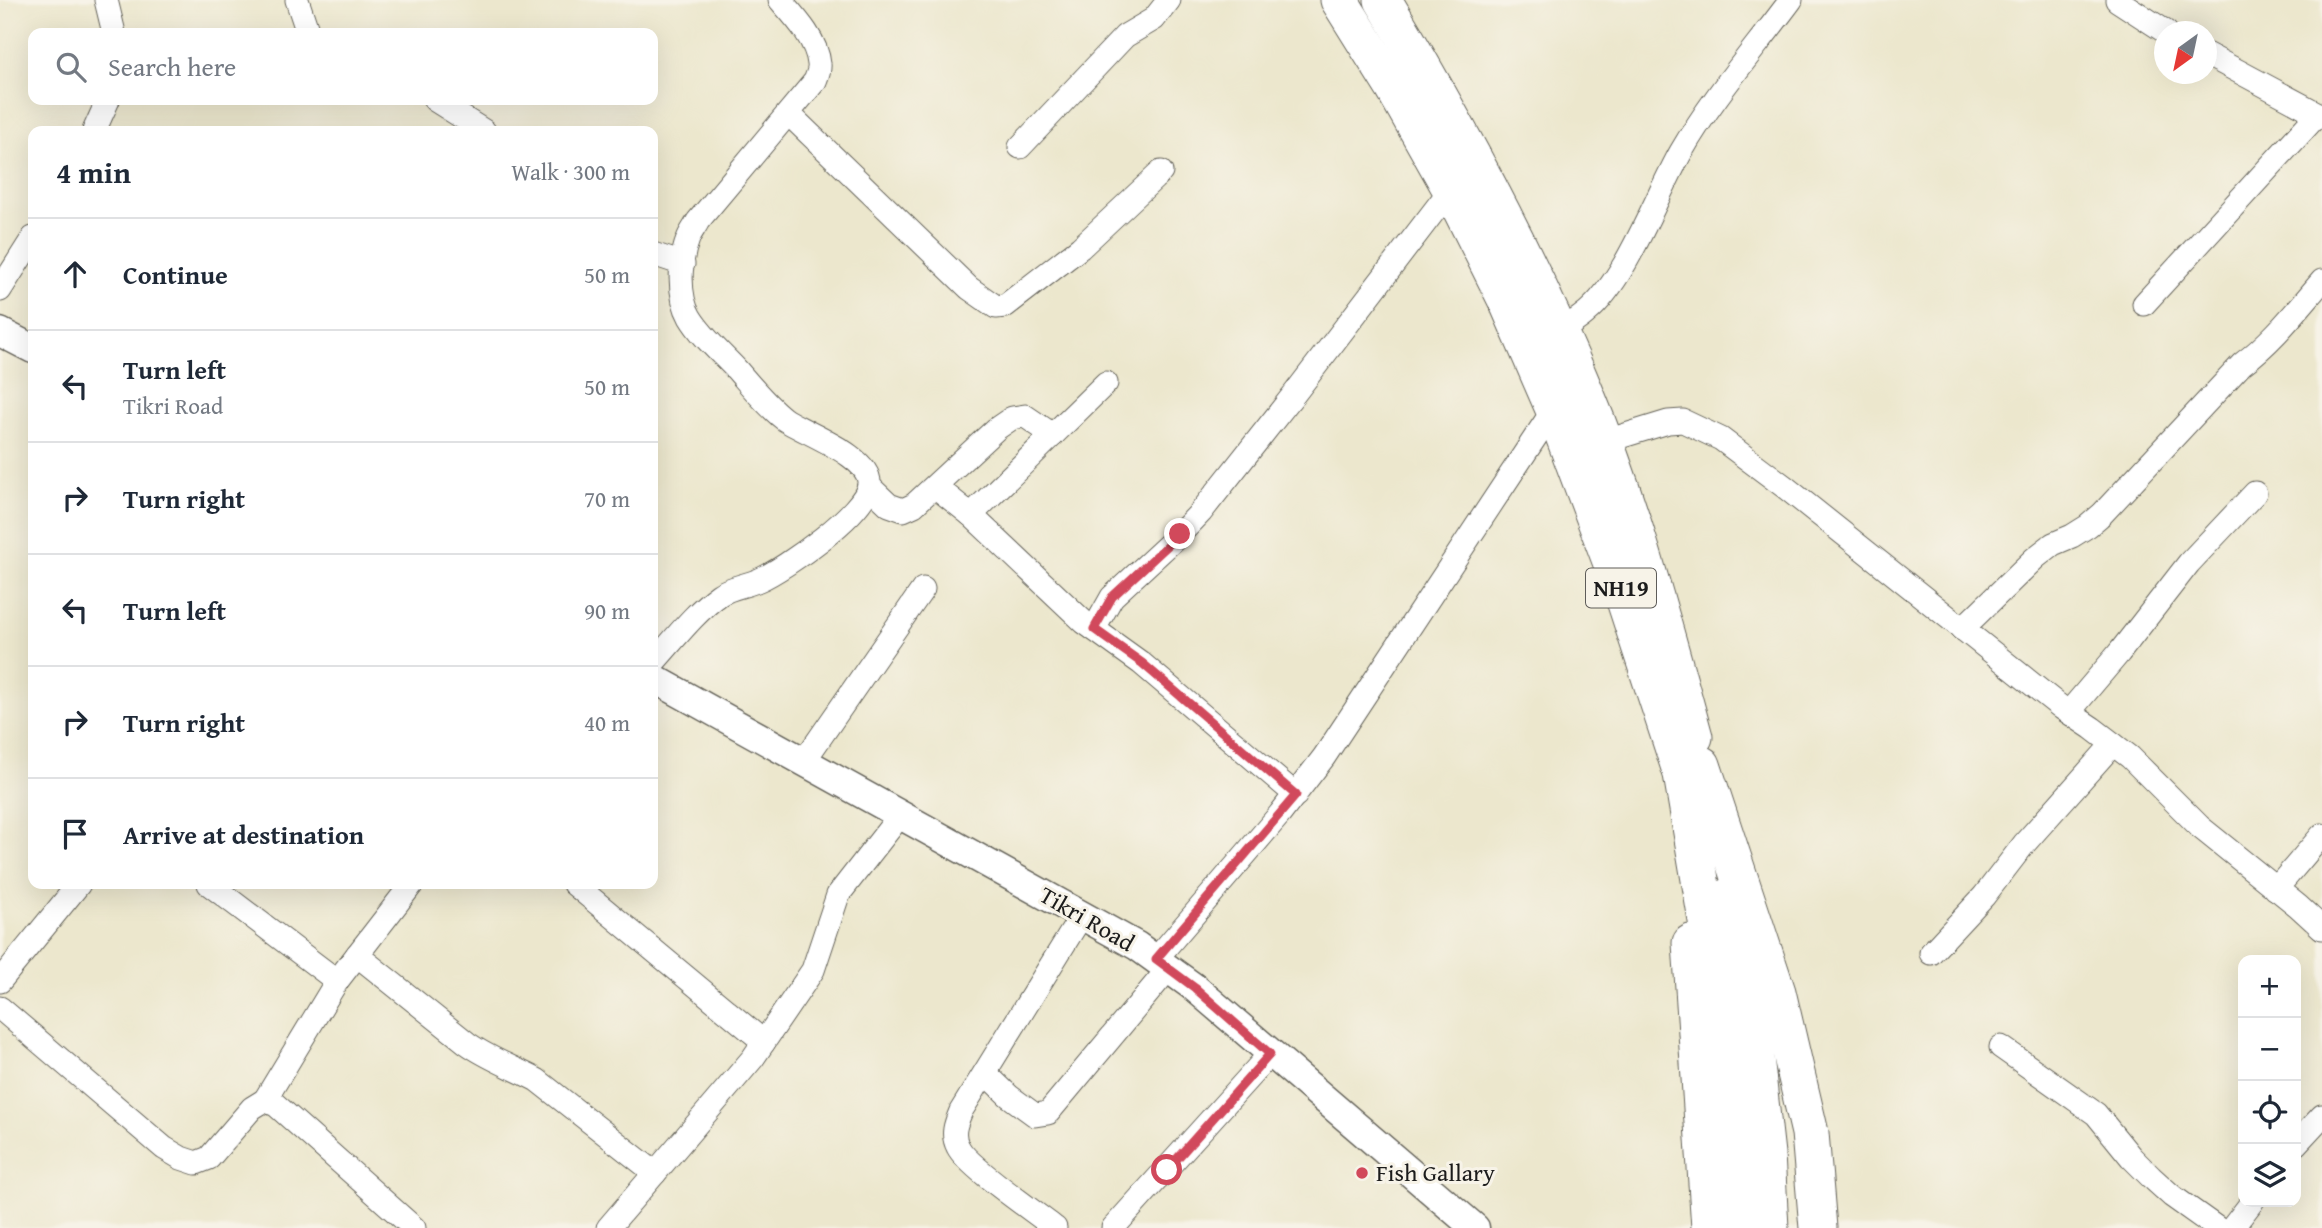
<!DOCTYPE html>
<html lang="en">
<head>
<meta charset="utf-8">
<style>
  body { margin:0; font-family:"Gentium Book Plus",serif; background:#f2f2f3; color:#1f2937 }
  .controls { position:absolute; right:21px; bottom:21px; display:grid; overflow:hidden; border-radius:14px; box-shadow:0 7px 28px #0002 }
  .controls button { width:63px; height:63px; display:grid; place-items:center; padding:0; border:0; border-bottom:2px solid #e0e1e3; background:#fff; color:#1f2937; font:35px sans-serif }
  .compass { position:absolute; left:2154px; top:21px; width:63px; height:63px; border-radius:50%; background:#fff; box-shadow:0 7px 28px #0002; rotate:213deg }
  .stop { position:absolute; width:21px; height:21px; margin:-16px; border:5px solid #d1495b; border-radius:50%; background:#fff }
  .stop.end { background:#d1495b; border-color:#fff; box-shadow:0 2px 7px #0008 }
  .list { margin:0; padding:0; list-style:none }
  h2 { display:flex; justify-content:space-between; align-items:center; height:91px; margin:0; padding:0 28px; font-size:30px }
  h2 small { font-size:23px; font-weight:400; color:#747a83 }
  .list li { display:grid; grid-template-columns:46px 1fr auto; gap:21px; align-items:center; box-sizing:border-box; height:112px; padding:0 28px; border-top:2px solid #e0e1e3 }
  .list b { display:block; font-size:26px; white-space:nowrap }
  .list p { margin:0; font-size:23px; white-space:nowrap; color:#747a83 }
  .list em { font-size:23px; font-style:normal; color:#747a83 }
  .icon { flex:none; width:38px; height:38px; fill:none; stroke:currentColor; stroke-width:2; stroke-linecap:round; stroke-linejoin:round }
  .map { position:relative; flex:none; width:2322px; height:1228px; overflow:hidden }
  .search { position:absolute; background:#fff; box-shadow:0 7px 28px #0002; left:28px; top:28px; width:630px; height:77px; display:flex; align-items:center; gap:18px; box-sizing:border-box; padding:0 24px; border-radius:14px; color:#747a83; font-size:26px }
  .panel { position:absolute; background:#fff; box-shadow:0 7px 28px #0002; left:28px; top:126px; width:630px; height:763px; border-radius:14px }
  .map>svg:first-child { display:block }
  .lines { fill:none; stroke-linecap:round; stroke-linejoin:round }
  .minor-casing { stroke:#65635a; stroke-width:25 }
  .tertiary-casing { stroke:#65635a; stroke-width:31 }
  .trunk-casing { stroke:#65635a; stroke-width:39 }
  .minor { stroke:#fff; stroke-width:23 }
  .tertiary { stroke:#fff; stroke-width:28 }
  .trunk { stroke:#fff; stroke-width:37 }
  .route { stroke:#d1495b; stroke-width:9 }
  .poi-dot { fill:#d1495b; stroke:#f7f3e8; stroke-width:2.5 }
  .labels { text-anchor:middle; stroke-width:6; stroke-linejoin:round; paint-order:stroke }
  .shield { fill:#f7f3e8; stroke:#5e5c59; stroke-width:2 }
  .shield-label { font-size:23px; font-weight:bold; fill:#1c1c1c }
  .street-label { font-size:24px; fill:#1c1c1c; stroke:#f7f3e8 }
  .poi-label { font-size:24px; fill:#1c1c1c; stroke:#f7f3e8; text-anchor:start }
</style>
</head>
<body>
<div class="map">
<svg width="2322" height="1228" viewBox="0 0 2322 1228">
  <rect width="100%" height="100%" fill="#f7f3e8"/>
  <filter id="ink" filterUnits="userSpaceOnUse"><feTurbulence type="fractalNoise" baseFrequency=".0143" numOctaves="2"/><feDisplacementMap in="SourceGraphic" scale="14" xChannelSelector="R" yChannelSelector="G"/><feConvolveMatrix kernelMatrix="1 2 1 2 8 2 1 2 1" color-interpolation-filters="sRGB"/></filter>
  <filter id="wash" filterUnits="userSpaceOnUse"><feTurbulence type="fractalNoise" baseFrequency=".00686" numOctaves="4" result="noise"/><feDisplacementMap in="SourceGraphic" scale="28" xChannelSelector="R" yChannelSelector="G"/><feGaussianBlur stdDeviation="1.57" result="paint"/><feColorMatrix in="noise" values="0 0 0 0 0 0 0 0 0 0 0 0 0 0 0 0 0 1.4 0 .05"/><feComposite in="paint" operator="in"/></filter>
  <g filter="url(#wash)">
    <rect width="100%" height="100%" fill="#ece7cd"/>
  </g>
  <g filter="url(#ink)">
    <g class="lines">
      <defs>
        <g id="minor">
          <path d="M106,0L114,33"/>
          <path d="M297,0L308,33"/>
          <path d="M2117,0L2166,32"/>
          <path d="M2206,54L2322,116"/>
          <path d="M435,100L484,131"/>
          <path d="M789,114L969,288L996,307L1005,306L1080,248L1161,172"/>
          <path d="M94,131L108,100"/>
          <path d="M1020,147L1125,36L1154,19L1169,0"/>
          <path d="M653,254L683,264"/>
          <path d="M0,290L33,238"/>
          <path d="M2144,304L2318,114"/>
          <path d="M1559,331C1568,326 1578,320 1586,313C1627,279 1654,200 1681,152C1712,98 1754,50 1791,0"/>
          <path d="M1603,442L1668,422L1683,421L1721,439L1785,487L2062,708L2092,728L2130,757L2200,827L2298,906L2322,928"/>
          <path d="M869,486L889,505L903,510L914,505L996,429L1012,418L1025,416L1053,435"/>
          <path d="M936,487L971,515L1084,622L1141,663L1296,795"/>
          <path d="M971,515L1106,383"/>
          <path d="M1094,629L1112,597L1180,534L1201,512L1295,393L1451,189"/>
          <path d="M1962,629L2035,558L2053,544L2072,536L2088,526L2102,514L2242,364C2273,341 2296,311 2322,281"/>
          <path d="M653,663C674,640 694,613 719,595C730,587 746,586 759,580C784,569 867,512 869,484C871,456 804,433 784,419C766,405 751,386 736,369C721,353 702,337 690,317C678,296 679,262 688,239C690,233 695,227 698,221L815,81C817,76 820,70 819,64C817,40 795,17 780,0"/>
          <path d="M2069,712L2119,653L2189,563L2255,493"/>
          <path d="M804,761L923,589"/>
          <path d="M209,884L337,981"/>
          <path d="M574,884L764,1042"/>
          <path d="M2276,889L2322,835"/>
          <path d="M1931,953L1984,896L2024,844L2113,744"/>
          <path d="M357,955L467,1043C489,1059 513,1067 537,1080L655,1173"/>
          <path d="M1156,959L1280,814L1324,757L1554,409"/>
          <path d="M0,981L79,884"/>
          <path d="M0,1008L164,1148L181,1158L196,1163L209,1158L252,1108L265,1100L276,1105L414,1228"/>
          <path d="M2001,1047L2096,1114L2131,1157L2151,1177L2172,1196L2217,1228"/>
          <path d="M985,1073L1009,1096L1035,1115L1048,1113L1169,968"/>
          <path d="M265,1100L337,981L412,884"/>
          <path d="M2296,1144L2322,1116"/>
          <path d="M608,1228L753,1058L813,970L838,895L901,814"/>
          <path d="M1055,1228C1035,1212 967,1166 958,1147C951,1134 956,1123 961,1111L1082,915"/>
          <path d="M1113,1228L1270,1054"/>
          <path d="M2232,1228L2252,1202"/>
        </g>
        <g id="tertiary">
          <path d="M0,332L33,349"/>
          <path d="M653,678L1137,946L1195,988L1475,1228"/>
        </g>
        <g id="trunk">
          <path d="M1339,0L1394,88L1451,189L1508,303L1554,409L1620,585L1682,774L1729,1050L1744,1228"/>
          <path d="M1383,0C1458,125 1528,254 1584,390C1631,502 1662,620 1694,737"/>
          <path d="M1702,765L1777,992L1810,1133L1818,1228"/>
          <path d="M1728,897L1748,995L1766,1154L1770,1228"/>
          <path d="M1691,943L1710,1228"/>
        </g>
      </defs>
      <use href="#minor" class="minor-casing"/>
      <use href="#tertiary" class="tertiary-casing"/>
      <use href="#trunk" class="trunk-casing"/>
      <use href="#minor" class="minor"/>
      <use href="#tertiary" class="tertiary"/>
      <use href="#trunk" class="trunk"/>
    </g>
  </g>
  <g class="lines" filter="url(#ink)">
    <path class="route" d="M1167,1170L1270,1054L1195,988L1156,959L1296,795L1142,663L1094,629L1112,597L1180,534"/>
  </g>
  <circle class="poi-dot" cx="1362" cy="1173" r="7"/>
  <g class="labels">
    <rect class="shield" x="1586" y="568.5" width="70" height="39" rx="5"/>
    <g class="shield-label">
      <text x="1621" y="596">NH19</text>
    </g>
    <g class="street-label">
      <text transform="translate(1087 919) rotate(30)" y="8">Tikri Road</text>
    </g>
    <g class="poi-label">
      <text x="1376" y="1181">Fish Gallary</text>
    </g>
  </g>
</svg>
<div class="controls">
<button>+</button>
<button>−</button>
<button><svg class="icon" aria-label="locate" viewBox="0 0 24 24"><circle cx="12" cy="12" r="6"/><path d="M12 2v4M12 18v4M2 12h4M18 12h4"/></svg></button>
<button><svg class="icon" aria-label="layers" viewBox="0 0 24 24"><path d="M12 4l9 5-9 5-9-5zM3 14l9 5 9-5"/></svg></button>
</div>
<svg class="compass" viewBox="-18 -18 36 36"><path d="M0-13l5 13h-10z" fill="#e53935"/><path d="M0 13l5-13h-10z" fill="#747a83"/></svg>
<div class="stop" style="left:1167px;top:1170px"></div>
<div class="stop end" style="left:1180px;top:534px"></div>
<div class="search"><svg class="icon" aria-label="search" viewBox="0 0 24 24"><circle cx="10" cy="10" r="6"/><path d="M15 15l6 6"/></svg>Search here</div>
<section class="panel">
<h2>4 min<small>Walk · 300 m</small></h2>
<ul class="list">
<li><svg class="icon" aria-label="ahead" viewBox="0 0 24 24"><path d="M12 20V5M6 11l6-6 6 6"/></svg><div><b>Continue</b></div><em>50 m</em></li>
<li><svg class="icon" aria-label="left" viewBox="0 0 24 24"><path d="M17 20v-9H6M10 6l-5 5 5 5"/></svg><div><b>Turn left</b><p>Tikri Road</p></div><em>50 m</em></li>
<li><svg class="icon" aria-label="right" viewBox="0 0 24 24"><path d="M7 20v-9h11M14 6l5 5-5 5"/></svg><div><b>Turn right</b></div><em>70 m</em></li>
<li><svg class="icon" aria-label="left" viewBox="0 0 24 24"><path d="M17 20v-9H6M10 6l-5 5 5 5"/></svg><div><b>Turn left</b></div><em>90 m</em></li>
<li><svg class="icon" aria-label="right" viewBox="0 0 24 24"><path d="M7 20v-9h11M14 6l5 5-5 5"/></svg><div><b>Turn right</b></div><em>40 m</em></li>
<li><svg class="icon" aria-label="arrive" viewBox="0 0 24 24"><path d="M6 21V4h12l-3 4 3 4H6"/></svg><div><b>Arrive at destination</b></div></li>
</ul>
</section>
</div>
</body>
</html>
